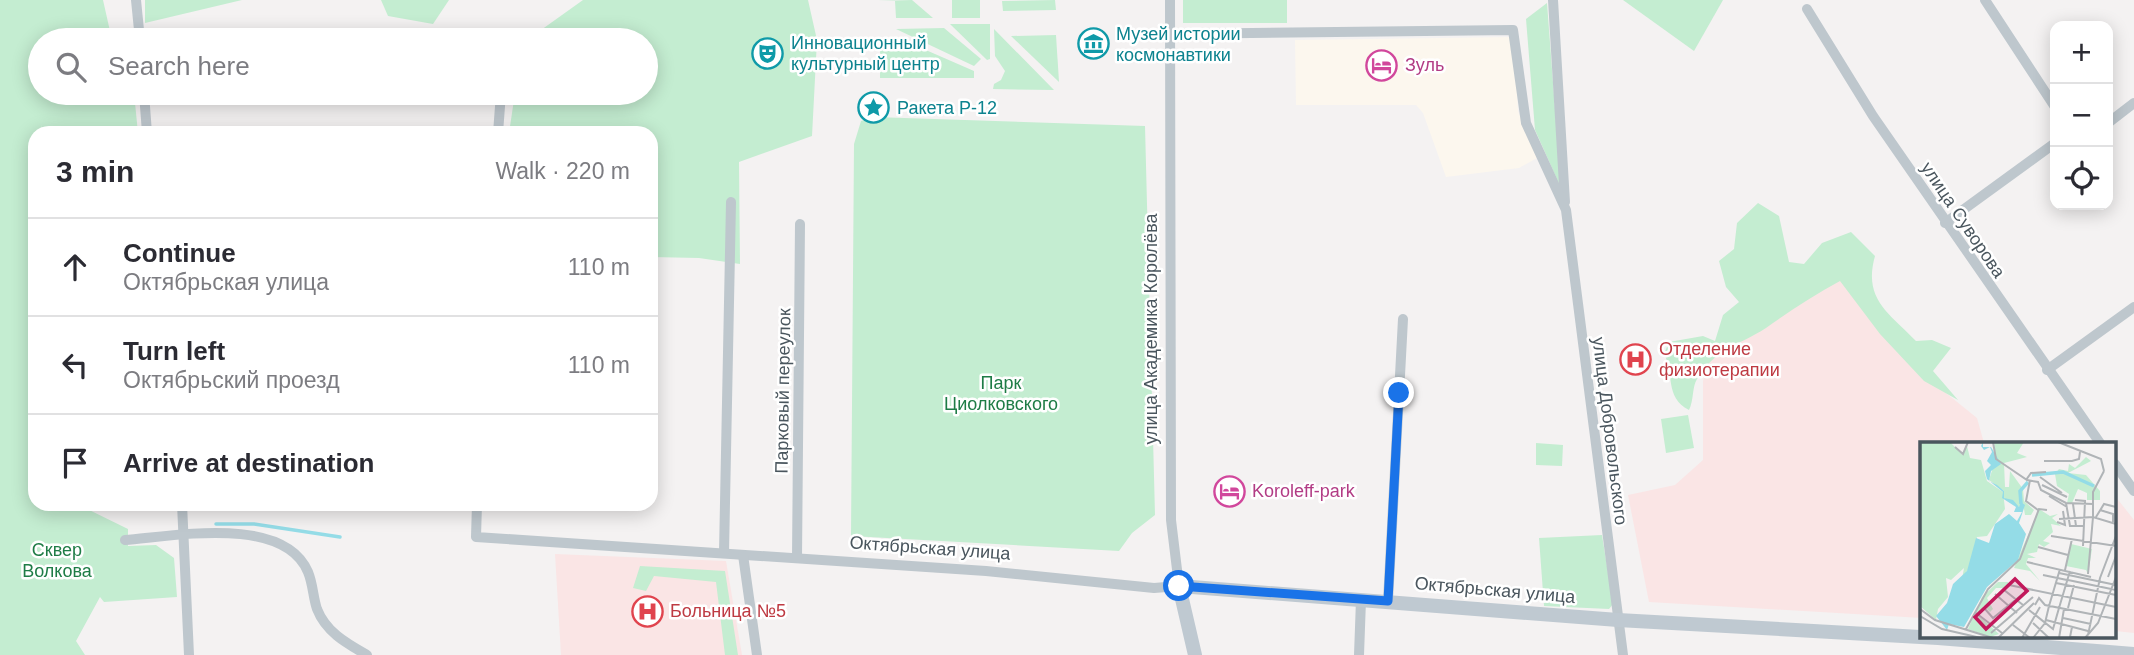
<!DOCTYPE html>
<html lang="en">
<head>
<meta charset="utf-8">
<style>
  body { margin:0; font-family:Helvetica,sans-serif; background:#f2f2f3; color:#2b2b33 }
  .controls { position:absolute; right:21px; top:21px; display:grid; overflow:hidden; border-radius:14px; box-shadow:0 4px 18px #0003 }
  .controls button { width:63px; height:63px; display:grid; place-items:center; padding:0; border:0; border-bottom:2px solid #e1e1e2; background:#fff; color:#2b2b33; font:35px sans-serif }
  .stop { position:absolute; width:21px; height:21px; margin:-16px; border:5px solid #1a73e8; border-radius:50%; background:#fff }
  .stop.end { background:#1a73e8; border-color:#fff; box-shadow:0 2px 7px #0008 }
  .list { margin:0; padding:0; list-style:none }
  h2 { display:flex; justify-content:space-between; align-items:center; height:91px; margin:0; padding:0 28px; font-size:30px }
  h2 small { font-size:23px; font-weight:400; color:#7c7c81 }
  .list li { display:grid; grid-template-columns:46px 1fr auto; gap:21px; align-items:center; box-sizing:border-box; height:98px; padding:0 28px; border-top:2px solid #e1e1e2 }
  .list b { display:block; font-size:26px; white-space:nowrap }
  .list p { margin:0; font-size:23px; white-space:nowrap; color:#7c7c81 }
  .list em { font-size:23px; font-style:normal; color:#7c7c81 }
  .icon { flex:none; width:38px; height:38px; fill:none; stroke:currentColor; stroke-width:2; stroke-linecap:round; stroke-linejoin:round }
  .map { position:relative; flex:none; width:2134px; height:655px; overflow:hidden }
  .search { position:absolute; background:#fff; box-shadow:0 4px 18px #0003; left:28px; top:28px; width:630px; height:77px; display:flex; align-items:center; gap:18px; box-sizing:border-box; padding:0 24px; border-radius:38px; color:#7c7c81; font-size:26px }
  .panel { position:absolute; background:#fff; box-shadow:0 4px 18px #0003; left:28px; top:126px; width:630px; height:385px; border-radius:21px }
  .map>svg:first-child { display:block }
  .commercial { fill:#fcf7ee }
  .medical { fill:#fae5e5 }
  .green { fill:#c4edd1 }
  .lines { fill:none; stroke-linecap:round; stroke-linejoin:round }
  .stream { stroke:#94dce7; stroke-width:3.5 }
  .street { stroke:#bec7cd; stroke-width:10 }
  .secondary { stroke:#bfc9d1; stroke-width:14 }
  .route { stroke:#1a73e8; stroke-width:9 }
  .labels { text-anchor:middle; stroke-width:5; stroke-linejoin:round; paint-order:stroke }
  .culture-label { font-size:18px; fill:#0d838f; stroke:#fff; text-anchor:start }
  .hotel-label { font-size:18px; fill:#b23c85; stroke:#fff; text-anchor:start }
  .street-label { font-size:18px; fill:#4a565e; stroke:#fff }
  .health-label { font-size:18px; fill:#be3a42; stroke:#fff; text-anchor:start }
  .park-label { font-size:18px; fill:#1e7c46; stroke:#fff }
  .inset-river { fill:none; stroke:#94dce7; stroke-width:3.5 }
  .inset-road { fill:none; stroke:#b0b4b7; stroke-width:2 }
  .view { fill:#c2185b; fill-opacity:0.15; stroke:#c2185b; stroke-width:3.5 }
  .inset-edge { fill:none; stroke:#4a565e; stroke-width:3.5 }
</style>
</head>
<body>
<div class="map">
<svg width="2134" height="655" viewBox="0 0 2134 655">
  <rect width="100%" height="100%" fill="#f4f2f2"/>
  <path class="commercial" d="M1514,37L1518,111L1537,158L1519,168L1446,177L1423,113L1416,105H1296L1295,40Z"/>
  <g class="medical">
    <path d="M1839,275L1920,372L1977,418L1984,443H1922V618L1649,602L1628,495L1675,485L1703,460V381L1712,349Z"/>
    <path d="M2115,496L2134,520V633L2115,631Z"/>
    <path d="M555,554L726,561L742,655H561Z"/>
  </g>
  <g class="green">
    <path d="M0,0H103L112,40H40V93H134L138,133H41L42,125L40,133H35V504H77L128,529V546L156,545L174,558L177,597L104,602L100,597L76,641L85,655H0Z"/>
    <path d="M145,0H242L145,23Z"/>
    <path d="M381,0H449L433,24L388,16Z"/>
    <path d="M583,0H808L817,40L812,136L739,162L740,264L699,258L651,257V133H509L515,93H646V40H527Z"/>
    <path d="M912,0L933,18H896L895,1H878Z"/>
    <rect x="952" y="0" width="28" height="18"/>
    <path d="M1055,0L1056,10L1003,11L1002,1Z"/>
    <rect x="1183" y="0" width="104" height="23"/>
    <path d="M1623,0H1723L1694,51Z"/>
    <path d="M1547,3L1561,188L1535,130L1526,19Z"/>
    <path d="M950,24H990V59L987,60Z"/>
    <path d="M944,28L981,59L974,66L896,29Z"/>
    <path d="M994,29L1054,90L993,89L994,84L1001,80L1005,71L995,56Z"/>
    <path d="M1056,35L1059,82L1011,36Z"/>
    <path d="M896,37L974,71V78H880V46H896Z"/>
    <path d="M874,117L1145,126L1155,515L1132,533L1119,551L851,536L854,144L861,121Z"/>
    <path d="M1758,203L1779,216L1789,262L1804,264L1822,243L1851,232L1875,256C1863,299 1888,312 1916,341L1932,340L1951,348L1933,371L1958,400L1924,381L1880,334L1840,281C1814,295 1790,311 1766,328C1738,346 1716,348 1697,379C1692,387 1694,400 1689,410C1664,397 1675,374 1664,354L1669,342L1703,336L1715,341L1723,315L1739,302L1726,287L1719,261L1734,249L1737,223Z"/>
    <path d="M1688,415L1694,448L1666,453L1661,419Z"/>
    <path d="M1536,443L1563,445L1562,466L1536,465Z"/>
    <path d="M1602,535L1613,604L1609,609L1544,606L1539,538Z"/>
    <path d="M640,566L725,571L738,655H725L716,582L654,576L646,591L633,588Z"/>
  </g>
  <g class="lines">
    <path class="stream" d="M216,524H254L340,537"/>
    <g class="street">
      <path d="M136,0L140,40"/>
      <path d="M1553,0L1565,202"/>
      <path d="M1985,0L2055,107"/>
      <path d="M1807,9L1873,116L2100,443"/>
      <path d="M1170,34L1513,30L1526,123L1566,210L1623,655"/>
      <path d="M144,93L147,133"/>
      <path d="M2108,123L2134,103"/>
      <path d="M498,133L501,93"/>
      <path d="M1945,223L2055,143"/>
      <path d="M2047,370L2134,307"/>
      <path d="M2115,464L2134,491"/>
      <path d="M182,504L189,655"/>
      <path d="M477,504L476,537L986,571L1154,588L1179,586L1171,520L1170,0"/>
      <path d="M125,540C175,536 284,515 308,572C313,584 313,597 317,609C326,632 346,643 367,655"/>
      <path d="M724,553L731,202"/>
      <path d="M743,555L757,655"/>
      <path d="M797,558L800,224"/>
      <path d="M1388,601L1403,319"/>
      <path d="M1359,655L1361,600"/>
    </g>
    <path class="secondary" d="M1195,655L1179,586L1618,620L1938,638L2134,654"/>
  </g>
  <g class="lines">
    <path class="route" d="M1179,586L1388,601L1399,393"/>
  </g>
  <defs>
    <symbol id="museum-ring" viewBox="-11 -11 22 22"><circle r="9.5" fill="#fff" stroke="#0f9aa8" stroke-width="1.5"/><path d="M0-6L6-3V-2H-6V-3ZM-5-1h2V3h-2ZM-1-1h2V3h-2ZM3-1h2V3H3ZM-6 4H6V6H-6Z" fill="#0f9aa8"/></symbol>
    <symbol id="theatre-ring" viewBox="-11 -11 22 22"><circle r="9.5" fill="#fff" stroke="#0f9aa8" stroke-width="1.5"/><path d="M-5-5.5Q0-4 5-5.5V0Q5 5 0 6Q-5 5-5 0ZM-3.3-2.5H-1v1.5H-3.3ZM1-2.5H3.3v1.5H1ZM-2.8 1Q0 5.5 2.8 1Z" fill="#0f9aa8"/></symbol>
    <symbol id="hotel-ring" viewBox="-11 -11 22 22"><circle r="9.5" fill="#fff" stroke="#d1479c" stroke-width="1.5"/><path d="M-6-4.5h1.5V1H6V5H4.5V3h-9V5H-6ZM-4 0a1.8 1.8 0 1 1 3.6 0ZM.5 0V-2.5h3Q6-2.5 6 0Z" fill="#d1479c"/></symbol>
    <symbol id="sight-ring" viewBox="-11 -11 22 22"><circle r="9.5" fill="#fff" stroke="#0f9aa8" stroke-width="1.5"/><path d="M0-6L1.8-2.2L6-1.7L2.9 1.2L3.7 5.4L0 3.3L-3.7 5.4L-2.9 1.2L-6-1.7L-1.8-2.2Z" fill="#0f9aa8"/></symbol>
    <symbol id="hospital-ring" viewBox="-11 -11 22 22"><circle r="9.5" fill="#fff" stroke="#e0444e" stroke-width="1.5"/><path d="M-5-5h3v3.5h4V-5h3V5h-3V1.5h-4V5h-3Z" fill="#e0444e"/></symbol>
  </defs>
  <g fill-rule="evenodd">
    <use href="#museum-ring" x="1076" y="26" width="35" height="35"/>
    <use href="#theatre-ring" x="750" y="36" width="35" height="35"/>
    <use href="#hotel-ring" x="1364" y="48" width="35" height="35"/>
    <use href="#sight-ring" x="856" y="90" width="35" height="35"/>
    <use href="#hospital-ring" x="1618" y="342" width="35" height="35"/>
    <use href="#hotel-ring" x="1212" y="474" width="35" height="35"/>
    <use href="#hospital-ring" x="630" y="594" width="35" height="35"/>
  </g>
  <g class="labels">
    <g class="culture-label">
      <text x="1116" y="40">Музей истории<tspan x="1116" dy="21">космонавтики</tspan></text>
      <text x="791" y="49">Инновационный<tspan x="791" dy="21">культурный центр</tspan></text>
      <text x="897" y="114">Ракета Р-12</text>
    </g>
    <g class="hotel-label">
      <text x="1405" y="71">Зуль</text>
      <text x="1252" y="497">Koroleff-park</text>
    </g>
    <g class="street-label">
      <text transform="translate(1963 220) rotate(56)" y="6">улица Суворова</text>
      <text transform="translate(1151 329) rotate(-90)" y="6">улица Академика Королёва</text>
      <text transform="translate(783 391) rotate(-89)" y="6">Парковый переулок</text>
      <text transform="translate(1610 431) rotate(83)" y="6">улица Добровольского</text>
      <text transform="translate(930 548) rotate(4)" y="6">Октябрьская улица</text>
      <text transform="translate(1495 590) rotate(5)" y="6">Октябрьская улица</text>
    </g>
    <g class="health-label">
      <text x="1659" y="355">Отделение<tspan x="1659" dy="21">физиотерапии</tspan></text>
      <text x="670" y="617">Больница №5</text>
    </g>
    <g class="park-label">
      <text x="1001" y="389">Парк<tspan x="1001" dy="21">Циолковского</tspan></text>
      <text x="57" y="556">Сквер<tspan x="57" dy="21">Волкова</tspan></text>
    </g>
  </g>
  <g transform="translate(1920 442)">
    <rect width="196" height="196" fill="#f4f2f2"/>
    <path d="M0,0H30L43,13L47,4L50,16L61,18L67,39L83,50L85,67L67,94L57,95L49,126L42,137L44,126L31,138L26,136L28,155L18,167L16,178L0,164ZM74,0H104L97,11L107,15L84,21L85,45H89L90,29L103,47L104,59L114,68L111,73H105L103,61L99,65L84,56V49L69,38L76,16ZM166,15L171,19L148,31L166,33L180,49V58H167V51L158,47L152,61H147L149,52L137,44L135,32L139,27L148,29L149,22L155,26ZM119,67L130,74L138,72L132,76L141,84L131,82L133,90L123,99L130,101L124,105L119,102L117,110L107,112L116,116H108L106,122L120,139L110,129L94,126ZM151,102L172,107L168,132L166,128L146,124ZM78,140H88V146H76L67,156L73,167L70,170L64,164L58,173L79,192L70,195L48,187L62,155Z" fill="#c4edd1"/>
    <path d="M63,0V5H71L81,22L71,29L69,39L77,43L84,49V56L93,58L99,65L101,60L105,63L99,81L106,92L98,118L67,145L44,185L29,182L27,188L16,174L27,161L33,142L47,129L56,96L69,101L75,82L89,72L97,79L102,70H94L96,65L82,56L83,50L67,37L65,29L71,23L67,19L72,10L70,5L64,8L61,4Z" fill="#94dce7"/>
    <path class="inset-river" d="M112,33L143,30L174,44M101,62L100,49L108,40"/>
    <path class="inset-road" d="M73,0L76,17L107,38L118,40L121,48L146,61L173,62M138,0L181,17L184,29M35,5L43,12L48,0M124,19H152L159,17L160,10M120,35L142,51M106,38L111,31L126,30M110,38L106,59L118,68M122,43L147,55M129,54L147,65M155,58L165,59L163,104M146,61L150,84H163M153,62L156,84M180,68L193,72V80M176,75L184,62L196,65M139,77L173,75V50L184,29M137,80L145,83L143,69M131,94L196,104M118,105L148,113M107,120L171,135M145,128L152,97M139,131L196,143M168,132L173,75L196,82M123,133L147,138M188,135L196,114M148,138L196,148M136,141L196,153M89,143L196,165M75,152L97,171M78,155L84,148L103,163M115,163L119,156L125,163L196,177M129,164L140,127M139,166L150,129M148,166L154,143M0,167L15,178L73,196M65,167L73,176L109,147M109,168L133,187L139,166M56,171L82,191M0,174L22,187L61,196M143,176L171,182M126,178L168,189M113,181L129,196M93,183L110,196M152,185L150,195L162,196M46,187L68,147L100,117L119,67L127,68M71,191L113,155M168,193L180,136L196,94M78,196L114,161M102,196L120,165M113,196L125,181L129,164M139,196L144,167M165,196L178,181L196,135"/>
    <path class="view" d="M95,137L107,149L66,187L55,175Z"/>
    <rect width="196" height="196" class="inset-edge"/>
  </g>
</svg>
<div class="controls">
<button>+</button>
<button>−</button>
<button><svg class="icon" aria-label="locate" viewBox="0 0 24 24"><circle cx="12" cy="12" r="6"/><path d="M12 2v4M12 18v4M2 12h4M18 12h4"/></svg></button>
</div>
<div class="stop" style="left:1179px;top:586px"></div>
<div class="stop end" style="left:1399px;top:393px"></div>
<div class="search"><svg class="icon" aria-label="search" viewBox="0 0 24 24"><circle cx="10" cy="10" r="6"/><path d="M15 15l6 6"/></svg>Search here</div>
<section class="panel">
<h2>3 min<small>Walk · 220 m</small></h2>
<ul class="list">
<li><svg class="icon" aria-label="ahead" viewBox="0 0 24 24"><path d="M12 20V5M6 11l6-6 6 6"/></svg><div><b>Continue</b><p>Октябрьская улица</p></div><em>110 m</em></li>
<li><svg class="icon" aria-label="left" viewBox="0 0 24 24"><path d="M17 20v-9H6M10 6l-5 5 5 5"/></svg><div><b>Turn left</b><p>Октябрьский проезд</p></div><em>110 m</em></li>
<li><svg class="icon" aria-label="arrive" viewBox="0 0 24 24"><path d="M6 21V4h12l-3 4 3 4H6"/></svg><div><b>Arrive at destination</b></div></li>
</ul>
</section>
</div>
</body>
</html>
